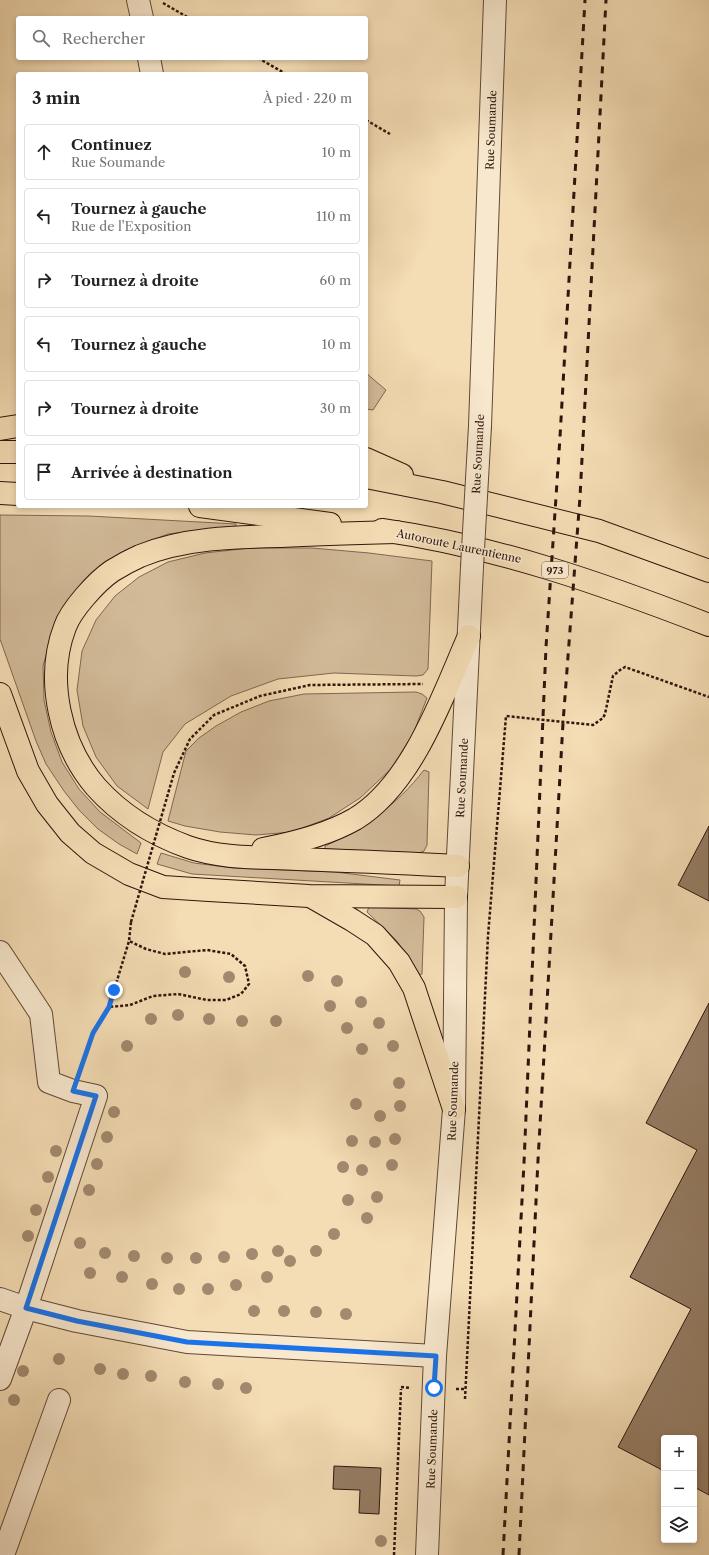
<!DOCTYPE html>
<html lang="fr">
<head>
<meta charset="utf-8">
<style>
  body { margin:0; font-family:"Libre Caslon Text",serif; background:#f6f6f6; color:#222 }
  .controls { position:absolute; right:12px; bottom:12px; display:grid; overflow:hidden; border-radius:4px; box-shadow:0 2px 6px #0003 }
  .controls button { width:36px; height:36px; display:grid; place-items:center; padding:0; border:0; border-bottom:1px solid #e0e0e0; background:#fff; color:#222; font:20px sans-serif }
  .stop { position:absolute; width:12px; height:12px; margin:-9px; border:3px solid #1a73e8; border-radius:50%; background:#fff }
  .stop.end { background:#1a73e8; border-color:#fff; box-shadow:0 1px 4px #0008 }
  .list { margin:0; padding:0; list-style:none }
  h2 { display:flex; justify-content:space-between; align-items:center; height:52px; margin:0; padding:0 16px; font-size:17px }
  h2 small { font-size:13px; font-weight:400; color:#767676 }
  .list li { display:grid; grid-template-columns:26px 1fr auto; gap:12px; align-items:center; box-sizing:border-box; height:56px; margin:0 8px 8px; padding:0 8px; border:1px solid #e0e0e0; border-radius:4px }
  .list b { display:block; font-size:15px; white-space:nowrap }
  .list p { margin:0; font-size:13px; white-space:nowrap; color:#767676 }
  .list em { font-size:13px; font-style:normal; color:#767676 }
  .icon { flex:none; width:22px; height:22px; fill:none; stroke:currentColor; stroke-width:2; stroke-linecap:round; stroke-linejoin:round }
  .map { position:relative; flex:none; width:709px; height:1555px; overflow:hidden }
  .search { position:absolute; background:#fff; box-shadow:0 2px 6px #0003; left:16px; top:16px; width:352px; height:44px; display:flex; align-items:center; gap:10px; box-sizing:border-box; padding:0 14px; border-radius:4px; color:#767676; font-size:15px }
  .panel { position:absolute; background:#fff; box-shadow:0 2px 6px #0003; left:16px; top:72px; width:352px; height:436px; border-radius:4px }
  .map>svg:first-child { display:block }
  .green { fill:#d2ba98; stroke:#806852 }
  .building { fill:#957d64; stroke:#2e160d }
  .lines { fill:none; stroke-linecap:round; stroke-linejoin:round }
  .minor-casing { stroke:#604837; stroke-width:24 }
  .highway-casing { stroke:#2e160d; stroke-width:24 }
  .path { stroke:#2e160d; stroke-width:2.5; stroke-dasharray:3 2; stroke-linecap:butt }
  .minor { stroke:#f8e8ce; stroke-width:22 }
  .highway { stroke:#f4dcb4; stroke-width:22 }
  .rail { stroke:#2e160d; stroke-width:3; stroke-dasharray:7 7; stroke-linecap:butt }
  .minor-bridge-casing { stroke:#604837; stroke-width:24; stroke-linecap:butt }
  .path-bridge { stroke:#2e160d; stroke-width:2.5; stroke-dasharray:3 2; stroke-linecap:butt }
  .minor-bridge { stroke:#f8e8ce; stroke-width:22 }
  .tree { fill:#a28a6f }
  .route { stroke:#1a73e8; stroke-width:5 }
  .labels { text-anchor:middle; stroke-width:3; stroke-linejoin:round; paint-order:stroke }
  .shield { fill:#f8e8ce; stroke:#6b5547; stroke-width:1 }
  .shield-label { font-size:10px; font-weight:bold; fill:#2e160d }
  .street-label { font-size:11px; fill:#2e160d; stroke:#f8e8ce }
</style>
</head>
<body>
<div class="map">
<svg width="709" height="1555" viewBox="0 0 709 1555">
  <rect width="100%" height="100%" fill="#f4dcb4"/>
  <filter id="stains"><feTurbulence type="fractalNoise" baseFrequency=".005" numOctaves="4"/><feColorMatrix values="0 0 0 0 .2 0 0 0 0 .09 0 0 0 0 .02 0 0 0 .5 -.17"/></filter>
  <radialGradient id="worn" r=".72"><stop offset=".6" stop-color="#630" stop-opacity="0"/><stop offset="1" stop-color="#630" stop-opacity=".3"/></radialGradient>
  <g class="green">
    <path d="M366,373L386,390L373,410L366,409Z"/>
    <path d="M0,515L89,516L236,524V526L168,534L126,550L92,573L67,602L53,631L43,666L44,700L51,732L62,762L79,789L100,812L141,843L137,854L119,844L98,829L79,810L64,791L46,764L36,741L0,639Z"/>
    <path d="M250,548H312L369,553L432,561L428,669L423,675L416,676L334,673L278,679L231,696L185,724L163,752L148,809L117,786L96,757L83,726L77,690L82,651L96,620L115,596L139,577L168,562L205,553Z"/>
    <path d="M416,692L422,694L427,698L413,734L391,769L360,798L329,818L292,832L256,835L220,832L185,826L168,821L186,751L199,738L216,726L241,712L269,701L304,694Z"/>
    <path d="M424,770L429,772L427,845L424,851L419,853L325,849V846C364,828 397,805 424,770Z"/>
    <path d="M161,853L194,863L233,868L335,872L400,880L399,886L192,874L157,864Z"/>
    <path d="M369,907L416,909L420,911L424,917L422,974L420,975L397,941L367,912Z"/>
  </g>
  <g class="building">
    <path d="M709,826V901L678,885Z"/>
    <path d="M709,1003V1495L694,1487V1438H664V1471L618,1447L691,1309L630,1277L697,1150L646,1123Z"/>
    <path d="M334,1466L381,1468L379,1514L359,1513L360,1490L333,1489Z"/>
  </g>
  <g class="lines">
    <defs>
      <g id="minor">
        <path d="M138,0L142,18"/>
        <path d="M149,58L152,74"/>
        <path d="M480,426L495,0"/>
        <path d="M0,952L41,1014L49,1082L73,1091L96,1096L26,1308L0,1379"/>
        <path d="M0,1299L26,1308L77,1321L187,1342L435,1356"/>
        <path d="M3,1555L59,1400"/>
        <path d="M427,1555L435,1356L454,1109L456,897L472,567"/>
      </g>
      <g id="highway">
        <path d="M0,429L18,426"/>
        <path d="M0,452H18"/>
        <path d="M366,459L402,475"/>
        <path d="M366,477L442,492L599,531L709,571"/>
        <path d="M0,493L18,494"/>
        <path d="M200,506L330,524"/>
        <path d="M382,530C495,546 603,584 709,625"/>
        <path d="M396,532C357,533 319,534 281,536C234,537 184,538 140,556C131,560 120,566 112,571C96,582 71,610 65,627C45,679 60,745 96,787C121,815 152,834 188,847C222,859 261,857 297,859C351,861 404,863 458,866"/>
        <path d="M0,694L28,771L47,804L70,833L93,853L129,874L163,887L209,890L309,896L456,897"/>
        <path d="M263,849C295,843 327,835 355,819C413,784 443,695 469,636"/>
        <path d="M312,897L352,920L375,935L399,962L414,988L454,1109"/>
      </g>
    </defs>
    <use href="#minor" class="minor-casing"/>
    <use href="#highway" class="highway-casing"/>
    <g class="path">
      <path d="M163,3L189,18"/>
      <path d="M258,58L286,74"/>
      <path d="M366,120L390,134"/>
      <path d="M174,773L190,739L214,715L260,696L310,685L423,684"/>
      <path d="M109,1007L129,941"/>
      <path d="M80,1069L93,1033L109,1007L130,1005L153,996L178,994L207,1000H226L241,994L249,984L245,966L231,954L207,950L165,954L146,949L129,941L131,922"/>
      <path d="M401,1387L411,1388"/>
      <path d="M456,1389H466"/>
      <path d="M465,1399L488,936L506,716L593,725L603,718L605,714L613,676L620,670L625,667L709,697"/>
      <path d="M394,1555L401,1389"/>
    </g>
    <use href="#minor" class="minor"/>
    <use href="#highway" class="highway"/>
    <g class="rail">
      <path d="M503,1555L524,1163L546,647L560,437L585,0"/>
      <path d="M519,1555L538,1160L563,723L580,497L606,0"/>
    </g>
    <defs>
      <path id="minor-bridge" d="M472,567L480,426"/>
    </defs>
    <use href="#minor-bridge" class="minor-bridge-casing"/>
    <path class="path-bridge" d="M131,922L174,773"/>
    <use href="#minor-bridge" class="minor-bridge"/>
  </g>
  <g class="tree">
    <circle cx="185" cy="972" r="6"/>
    <circle cx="308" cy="976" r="6"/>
    <circle cx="229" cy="977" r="6"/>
    <circle cx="337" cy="981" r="6"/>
    <circle cx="361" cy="1002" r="6"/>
    <circle cx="330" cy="1006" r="6"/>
    <circle cx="178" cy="1015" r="6"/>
    <circle cx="151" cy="1019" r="6"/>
    <circle cx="209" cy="1019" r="6"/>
    <circle cx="242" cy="1021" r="6"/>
    <circle cx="276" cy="1021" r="6"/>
    <circle cx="379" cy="1023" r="6"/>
    <circle cx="347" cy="1028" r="6"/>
    <circle cx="127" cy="1046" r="6"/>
    <circle cx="393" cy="1046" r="6"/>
    <circle cx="362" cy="1049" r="6"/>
    <circle cx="399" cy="1083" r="6"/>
    <circle cx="356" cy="1104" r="6"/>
    <circle cx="400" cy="1106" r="6"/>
    <circle cx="114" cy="1112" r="6"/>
    <circle cx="380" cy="1116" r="6"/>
    <circle cx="107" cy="1137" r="6"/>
    <circle cx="395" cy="1139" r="6"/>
    <circle cx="352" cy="1141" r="6"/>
    <circle cx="375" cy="1142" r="6"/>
    <circle cx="56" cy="1151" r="6"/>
    <circle cx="97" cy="1164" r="6"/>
    <circle cx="392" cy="1165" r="6"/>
    <circle cx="343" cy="1167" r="6"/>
    <circle cx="362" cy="1170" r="6"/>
    <circle cx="48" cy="1177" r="6"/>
    <circle cx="89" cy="1190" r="6"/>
    <circle cx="377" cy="1197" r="6"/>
    <circle cx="348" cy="1200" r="6"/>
    <circle cx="36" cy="1210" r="6"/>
    <circle cx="367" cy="1218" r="6"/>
    <circle cx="334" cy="1234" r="6"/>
    <circle cx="28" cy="1236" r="6"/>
    <circle cx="80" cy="1243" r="6"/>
    <circle cx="278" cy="1251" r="6"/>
    <circle cx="316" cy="1251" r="6"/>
    <circle cx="105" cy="1253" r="6"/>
    <circle cx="252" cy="1254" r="6"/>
    <circle cx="134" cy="1256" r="6"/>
    <circle cx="224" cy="1257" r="6"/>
    <circle cx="167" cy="1258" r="6"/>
    <circle cx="196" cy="1258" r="6"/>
    <circle cx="290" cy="1261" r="6"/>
    <circle cx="90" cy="1273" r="6"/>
    <circle cx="122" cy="1277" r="6"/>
    <circle cx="267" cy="1277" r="6"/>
    <circle cx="152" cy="1284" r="6"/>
    <circle cx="236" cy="1285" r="6"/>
    <circle cx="179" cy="1289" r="6"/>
    <circle cx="208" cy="1289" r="6"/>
    <circle cx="254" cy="1311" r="6"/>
    <circle cx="284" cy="1311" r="6"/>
    <circle cx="316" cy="1312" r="6"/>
    <circle cx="346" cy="1314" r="6"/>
    <circle cx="59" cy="1359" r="6"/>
    <circle cx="100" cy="1369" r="6"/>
    <circle cx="23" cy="1371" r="6"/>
    <circle cx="123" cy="1374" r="6"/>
    <circle cx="151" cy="1376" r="6"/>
    <circle cx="185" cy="1382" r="6"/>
    <circle cx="218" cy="1384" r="6"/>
    <circle cx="246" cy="1388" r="6"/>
    <circle cx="14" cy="1400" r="6"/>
    <circle cx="381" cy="1541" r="6"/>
  </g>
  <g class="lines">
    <path class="route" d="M114,990L109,1007L93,1033L73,1091L96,1096L26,1308L77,1321L187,1342L436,1356L434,1388"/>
  </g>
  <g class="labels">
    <rect class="shield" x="542" y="562" width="26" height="16" rx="3"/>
    <g class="shield-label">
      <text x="555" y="574">973</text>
    </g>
    <g class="street-label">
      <text transform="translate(491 130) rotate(-88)" y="4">Rue Soumande</text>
      <text transform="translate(478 454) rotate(-87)" y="4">Rue Soumande</text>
      <text transform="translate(459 546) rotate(12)" y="4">Autoroute Laurentienne</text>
      <text transform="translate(462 778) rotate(-87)" y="4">Rue Soumande</text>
      <text transform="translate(453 1101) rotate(-88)" y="4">Rue Soumande</text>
      <text transform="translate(432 1449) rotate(-88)" y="4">Rue Soumande</text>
    </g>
  </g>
  <rect width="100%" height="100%" filter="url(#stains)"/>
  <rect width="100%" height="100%" fill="url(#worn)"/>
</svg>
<div class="controls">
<button>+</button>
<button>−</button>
<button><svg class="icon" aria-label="layers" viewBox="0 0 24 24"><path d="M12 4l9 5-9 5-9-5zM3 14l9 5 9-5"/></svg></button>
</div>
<div class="stop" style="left:434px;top:1388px"></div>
<div class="stop end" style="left:114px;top:990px"></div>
<div class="search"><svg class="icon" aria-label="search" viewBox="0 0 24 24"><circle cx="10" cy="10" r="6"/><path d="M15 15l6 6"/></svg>Rechercher</div>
<section class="panel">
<h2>3 min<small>À pied · 220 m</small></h2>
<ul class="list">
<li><svg class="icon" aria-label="ahead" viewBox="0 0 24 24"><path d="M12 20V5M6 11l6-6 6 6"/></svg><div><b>Continuez</b><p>Rue Soumande</p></div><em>10 m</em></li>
<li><svg class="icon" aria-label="left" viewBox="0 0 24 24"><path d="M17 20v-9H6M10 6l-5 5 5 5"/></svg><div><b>Tournez à gauche</b><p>Rue de l'Exposition</p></div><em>110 m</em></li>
<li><svg class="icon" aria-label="right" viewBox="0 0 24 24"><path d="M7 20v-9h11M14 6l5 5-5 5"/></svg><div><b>Tournez à droite</b></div><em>60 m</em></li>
<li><svg class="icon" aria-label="left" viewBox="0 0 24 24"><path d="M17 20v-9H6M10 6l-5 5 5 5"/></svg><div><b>Tournez à gauche</b></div><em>10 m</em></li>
<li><svg class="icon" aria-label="right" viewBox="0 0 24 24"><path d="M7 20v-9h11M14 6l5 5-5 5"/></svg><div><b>Tournez à droite</b></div><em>30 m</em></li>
<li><svg class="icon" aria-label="arrive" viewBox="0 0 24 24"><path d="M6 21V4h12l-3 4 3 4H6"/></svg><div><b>Arrivée à destination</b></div></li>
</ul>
</section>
</div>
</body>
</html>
